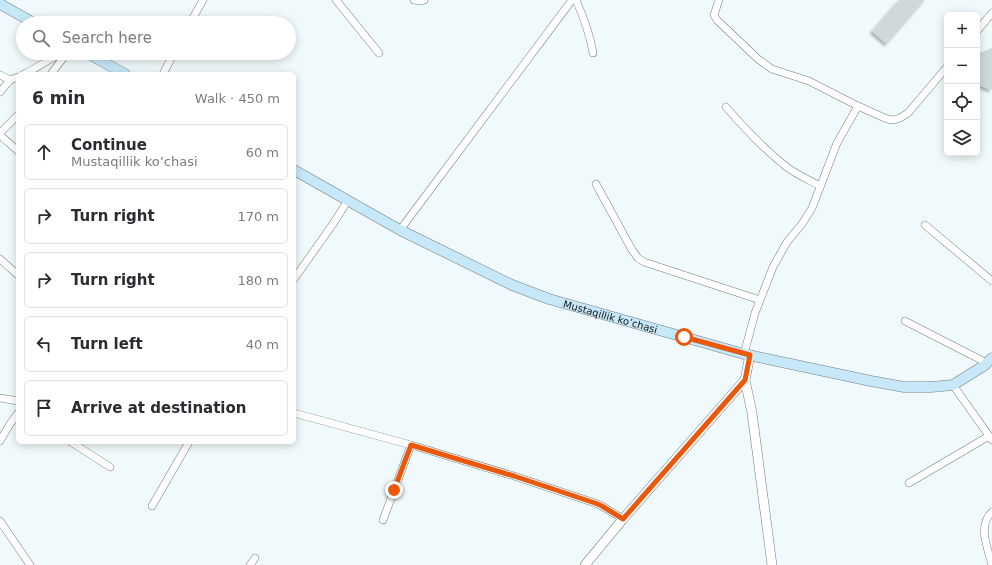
<!DOCTYPE html>
<html lang="en">
<head>
<meta charset="utf-8">
<style>
  body { margin:0; font-family:"DejaVu Sans",sans-serif; background:#f7f7f7; color:#2b2b33 }
  .controls { position:absolute; right:12px; top:12px; display:grid; overflow:hidden; border-radius:6px; box-shadow:0 2px 10px #0003 }
  .controls button { width:36px; height:36px; display:grid; place-items:center; padding:0; border:0; border-bottom:1px solid #e1e1e2; background:#fff; color:#2b2b33; font:20px sans-serif }
  .stop { position:absolute; width:12px; height:12px; margin:-9px; border:3px solid #ea580c; border-radius:50%; background:#fff }
  .stop.end { background:#ea580c; border-color:#fff; box-shadow:0 1px 4px #0008 }
  .list { margin:0; padding:0; list-style:none }
  h2 { display:flex; justify-content:space-between; align-items:center; height:52px; margin:0; padding:0 16px; font-size:17px }
  h2 small { font-size:13px; font-weight:400; color:#7c7c81 }
  .list li { display:grid; grid-template-columns:26px 1fr auto; gap:12px; align-items:center; box-sizing:border-box; height:56px; margin:0 8px 8px; padding:0 8px; border:1px solid #e1e1e2; border-radius:6px }
  .list b { display:block; font-size:15px; white-space:nowrap }
  .list p { margin:0; font-size:13px; white-space:nowrap; color:#7c7c81 }
  .list em { font-size:13px; font-style:normal; color:#7c7c81 }
  .icon { flex:none; width:22px; height:22px; fill:none; stroke:currentColor; stroke-width:2; stroke-linecap:round; stroke-linejoin:round }
  .map { position:relative; flex:none; width:992px; height:565px; overflow:hidden }
  .search { position:absolute; background:#fff; box-shadow:0 2px 10px #0003; left:16px; top:16px; width:280px; height:44px; display:flex; align-items:center; gap:10px; box-sizing:border-box; padding:0 14px; border-radius:22px; color:#7c7c81; font-size:15px }
  .panel { position:absolute; background:#fff; box-shadow:0 2px 10px #0003; left:16px; top:72px; width:280px; height:372px; border-radius:6px }
  .map>svg:first-child { display:block }
  .building { fill:#d0d9d9; filter:url(#shadow) }
  .lines { fill:none; stroke-linecap:round; stroke-linejoin:round }
  .minor-casing { stroke:#747d7e; stroke-width:8 }
  .tertiary-casing { stroke:#747d7e; stroke-width:10 }
  .secondary-casing { stroke:#747d7e; stroke-width:11 }
  .minor { stroke:#fff; stroke-width:7 }
  .tertiary { stroke:#fff; stroke-width:9 }
  .secondary { stroke:#c7e8f8; stroke-width:10 }
  .route { stroke:#ea580c; stroke-width:5 }
  .labels { text-anchor:middle; stroke-width:4; stroke-linejoin:round; paint-order:stroke }
  .street-label { font-size:10px; fill:#121515; stroke:#fff }
</style>
</head>
<body>
<div class="map">
<svg width="992" height="565" viewBox="0 0 992 565">
  <defs>
    <filter id="shadow"><feDropShadow dx="-2.5" dy="2.5" stdDeviation="1" flood-color="#0004"/></filter>
  </defs>
  <rect width="100%" height="100%" fill="#f0f9fb"/>
  <g class="building">
    <path d="M899,0H925L887,44L872,31Z"/>
    <path d="M992,48V90L978,85L977,83V54Z"/>
  </g>
  <g class="lines">
    <defs>
      <g id="minor">
        <path d="M336,0L379,53"/>
        <path d="M414,0L420,1L424,0"/>
        <path d="M576,0C584,18 590,34 593,53"/>
        <path d="M719,0L714,15L717,20L758,59L772,69L809,81L858,106L887,119L894,120L900,118L908,113L947,67"/>
        <path d="M190,23L203,0"/>
        <path d="M977,31L992,13"/>
        <path d="M24,74C38,68 49,58 63,53"/>
        <path d="M51,74L67,53"/>
        <path d="M163,74L174,53"/>
        <path d="M0,75L10,80"/>
        <path d="M0,92L10,80L18,77"/>
        <path d="M726,107C745,129 765,150 788,168C798,175 809,180 820,186"/>
        <path d="M0,133L18,115"/>
        <path d="M0,135L18,151"/>
        <path d="M596,184L632,250L638,258L644,262L760,300"/>
        <path d="M925,225L992,281"/>
        <path d="M400,230L572,0"/>
        <path d="M0,259L18,275"/>
        <path d="M294,279L333,224L348,200"/>
        <path d="M905,321L987,363"/>
        <path d="M744,354L755,313L773,267L787,242L802,224L812,208L837,143L858,106"/>
        <path d="M953,385L992,440"/>
        <path d="M0,398L18,401"/>
        <path d="M294,413L411,445L514,476L595,503L602,506L623,519"/>
        <path d="M0,441L10,424L18,413"/>
        <path d="M71,442L110,467"/>
        <path d="M909,483L989,436"/>
        <path d="M152,506L189,442"/>
        <path d="M383,520L411,445"/>
        <path d="M0,521L30,565"/>
        <path d="M250,565L255,558"/>
        <path d="M992,565C988,548 977,526 992,512"/>
      </g>
      <g id="tertiary">
        <path d="M750,355L745,380L752,413L772,565"/>
        <path d="M585,565L623,519L745,380"/>
      </g>
      <g id="secondary">
        <path d="M0,4L34,23"/>
        <path d="M87,53L125,74"/>
        <path id="s1" d="M294,170L400,230L512,285L549,299L744,354L871,381L904,387H931L953,385L985,365L992,358"/>
      </g>
    </defs>
    <use href="#minor" class="minor-casing"/>
    <use href="#tertiary" class="tertiary-casing"/>
    <use href="#secondary" class="secondary-casing"/>
    <use href="#minor" class="minor"/>
    <use href="#tertiary" class="tertiary"/>
    <use href="#secondary" class="secondary"/>
  </g>
  <g class="lines">
    <path class="route" d="M394,490L411,445L514,476L595,503L602,506L623,519L745,380L750,355L684,337"/>
  </g>
  <g class="labels">
    <g class="street-label">
      <text dy="4" stroke="none"><textPath href="#s1" startOffset="350">Mustaqillik ko’chasi</textPath></text>
    </g>
  </g>
</svg>
<div class="controls">
<button>+</button>
<button>−</button>
<button><svg class="icon" aria-label="locate" viewBox="0 0 24 24"><circle cx="12" cy="12" r="6"/><path d="M12 2v4M12 18v4M2 12h4M18 12h4"/></svg></button>
<button><svg class="icon" aria-label="layers" viewBox="0 0 24 24"><path d="M12 4l9 5-9 5-9-5zM3 14l9 5 9-5"/></svg></button>
</div>
<div class="stop" style="left:684px;top:337px"></div>
<div class="stop end" style="left:394px;top:490px"></div>
<div class="search"><svg class="icon" aria-label="search" viewBox="0 0 24 24"><circle cx="10" cy="10" r="6"/><path d="M15 15l6 6"/></svg>Search here</div>
<section class="panel">
<h2>6 min<small>Walk · 450 m</small></h2>
<ul class="list">
<li><svg class="icon" aria-label="ahead" viewBox="0 0 24 24"><path d="M12 20V5M6 11l6-6 6 6"/></svg><div><b>Continue</b><p>Mustaqillik ko’chasi</p></div><em>60 m</em></li>
<li><svg class="icon" aria-label="right" viewBox="0 0 24 24"><path d="M7 20v-9h11M14 6l5 5-5 5"/></svg><div><b>Turn right</b></div><em>170 m</em></li>
<li><svg class="icon" aria-label="right" viewBox="0 0 24 24"><path d="M7 20v-9h11M14 6l5 5-5 5"/></svg><div><b>Turn right</b></div><em>180 m</em></li>
<li><svg class="icon" aria-label="left" viewBox="0 0 24 24"><path d="M17 20v-9H6M10 6l-5 5 5 5"/></svg><div><b>Turn left</b></div><em>40 m</em></li>
<li><svg class="icon" aria-label="arrive" viewBox="0 0 24 24"><path d="M6 21V4h12l-3 4 3 4H6"/></svg><div><b>Arrive at destination</b></div></li>
</ul>
</section>
</div>
</body>
</html>
